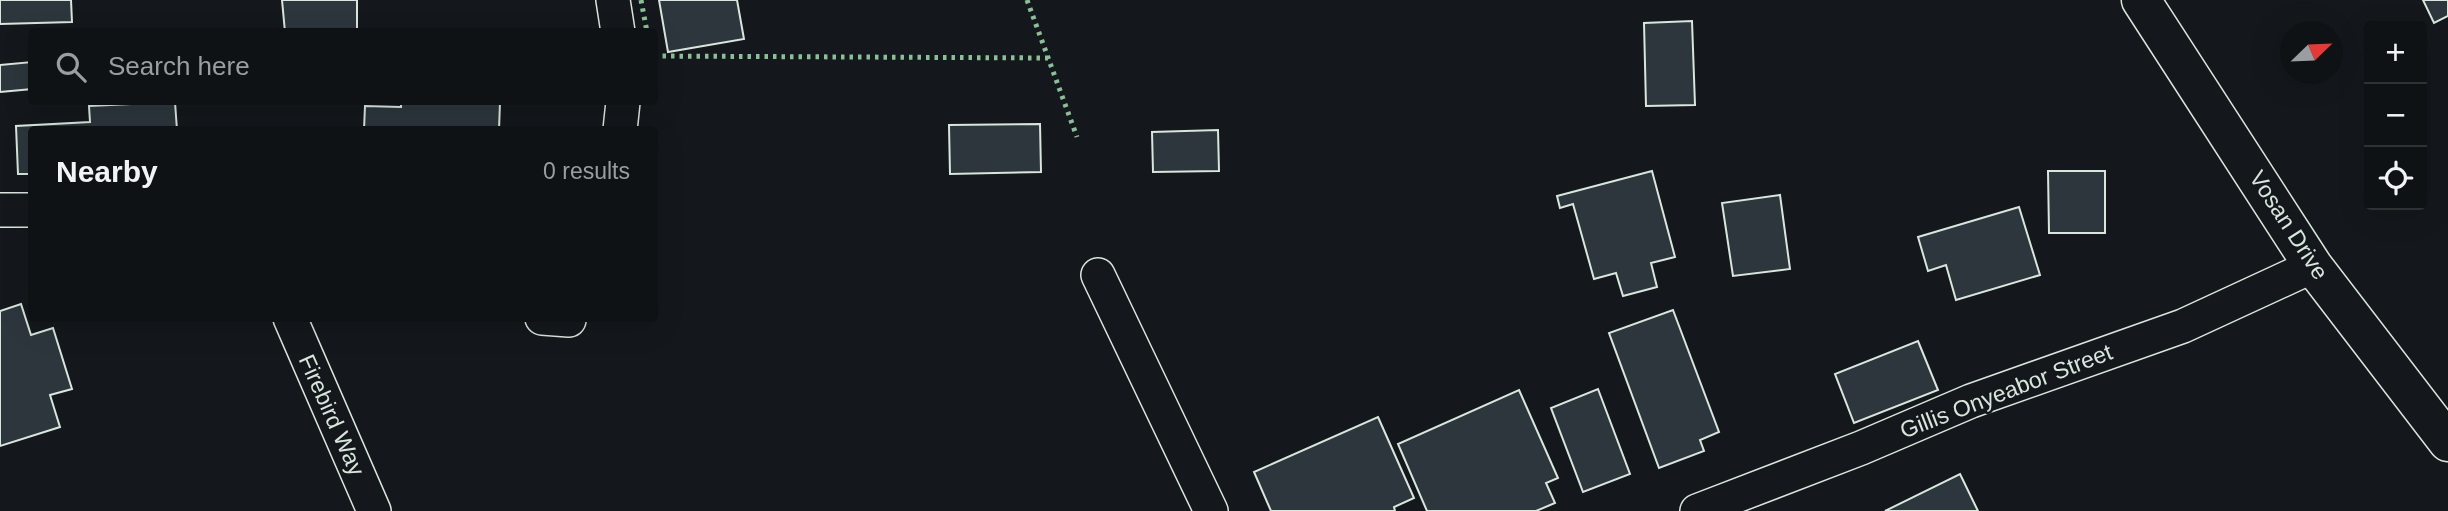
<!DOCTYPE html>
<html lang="en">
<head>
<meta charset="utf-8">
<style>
  body { margin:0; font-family:Helvetica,sans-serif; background:#1d2022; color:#f1f3f6 }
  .controls { position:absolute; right:21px; top:21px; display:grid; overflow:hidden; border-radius:7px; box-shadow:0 7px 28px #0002 }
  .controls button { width:63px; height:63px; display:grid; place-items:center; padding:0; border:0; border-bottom:2px solid #2f3234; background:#0f1215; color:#f1f3f6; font:35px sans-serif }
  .compass { position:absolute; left:2280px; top:21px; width:63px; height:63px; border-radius:50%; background:#0f1215; box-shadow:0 7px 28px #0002; rotate:67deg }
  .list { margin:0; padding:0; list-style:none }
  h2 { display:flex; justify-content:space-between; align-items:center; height:91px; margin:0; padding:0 28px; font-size:30px }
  h2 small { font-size:23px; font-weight:400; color:#9b9ea0 }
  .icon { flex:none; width:38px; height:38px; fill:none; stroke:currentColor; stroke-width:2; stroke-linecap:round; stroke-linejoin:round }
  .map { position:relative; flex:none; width:2448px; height:511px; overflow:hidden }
  .search { position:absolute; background:#0f1215; box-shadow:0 7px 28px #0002; left:28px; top:28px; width:630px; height:77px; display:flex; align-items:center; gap:18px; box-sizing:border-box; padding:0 24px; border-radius:7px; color:#9b9ea0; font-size:26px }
  .panel { position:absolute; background:#0f1215; box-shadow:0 7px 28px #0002; left:28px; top:126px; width:630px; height:196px; border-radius:7px }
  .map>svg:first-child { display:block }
  .building { fill:#2c363c; stroke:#d8e6dc; stroke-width:2 }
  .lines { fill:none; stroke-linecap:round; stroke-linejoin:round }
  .minor-casing { stroke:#d8e6dc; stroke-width:36 }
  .tertiary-casing { stroke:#d8e6dc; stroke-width:41 }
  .minor { stroke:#14181c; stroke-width:33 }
  .tertiary { stroke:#14181c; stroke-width:38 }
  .hedge { stroke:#8ac095; stroke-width:5; stroke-dasharray:3.5 5; stroke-linecap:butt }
  .labels { text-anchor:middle; stroke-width:5; stroke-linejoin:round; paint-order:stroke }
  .street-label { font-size:23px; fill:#d8e6dc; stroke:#14181c }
</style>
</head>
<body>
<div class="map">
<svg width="2448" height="511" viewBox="0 0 2448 511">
  <rect width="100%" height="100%" fill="#14181c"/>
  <g class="building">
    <path d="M0,0H71L72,22L0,24Z"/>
    <path d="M282,0H357V32H285Z"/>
    <path d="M659,0H737L744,39L668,52Z"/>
    <path d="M2423,0H2448V16L2434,23Z"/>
    <path d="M1692,21L1695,105L1646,106L1644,23Z"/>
    <path d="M32,62V89L0,92V65Z"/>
    <path d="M175,102L177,130H32V174H18L16,126L90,122L89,106Z"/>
    <path d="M401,102H500L499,130H364L365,106L401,107Z"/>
    <path d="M1040,124L1041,172L950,174L949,125Z"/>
    <path d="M1218,130L1219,171L1153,172L1152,132Z"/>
    <path d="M1652,171L1675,257L1651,263L1657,287L1623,296L1616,273L1594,279L1573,204L1560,208L1557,196Z"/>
    <path d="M2048,171H2105V233H2049Z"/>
    <path d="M1780,195L1790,269L1733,276L1722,203Z"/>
    <path d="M2019,207L2040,275L1956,300L1946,265L1928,271L1918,237Z"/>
    <path d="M21,304L31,335L53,328L72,389L50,395L60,427L0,446V311Z"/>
    <path d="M1673,310L1719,432L1700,440L1704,451L1659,468L1609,333Z"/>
    <path d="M1918,341L1938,390L1854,423L1835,374Z"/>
    <path d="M1598,389L1630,474L1583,492L1551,408Z"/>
    <path d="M1519,390L1558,478L1546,483L1555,503L1536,511H1427L1398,444Z"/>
    <path d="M1378,417L1414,498L1394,507L1395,511H1271L1254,472Z"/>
    <path d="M1960,474L1978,511H1885Z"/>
  </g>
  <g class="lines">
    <defs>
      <g id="minor">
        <path d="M613,0L618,32"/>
        <path d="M620,130L623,102"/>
        <path d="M0,210H32"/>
        <path d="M1098,275L1211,511"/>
        <path d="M290,318L374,511"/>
        <path d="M542,318L569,320"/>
        <path d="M1697,511L1861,448L1971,401L2183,326L2313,266"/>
      </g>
      <path id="tertiary" d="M2141,0L2313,266L2448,442"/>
    </defs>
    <use href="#minor" class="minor-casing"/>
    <use href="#tertiary" class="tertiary-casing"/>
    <use href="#minor" class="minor"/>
    <use href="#tertiary" class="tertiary"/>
    <g class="hedge">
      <path d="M641,0L647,32"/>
      <path d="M1027,0L1077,137"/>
      <path d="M654,56L1048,58"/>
    </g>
  </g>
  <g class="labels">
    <g class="street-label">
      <text transform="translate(2289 225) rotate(57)" y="8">Vosan Drive</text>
      <text transform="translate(2006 391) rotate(-21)" y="8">Gillis Onyeabor Street</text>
      <text transform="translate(332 415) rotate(66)" y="8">Firebird Way</text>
    </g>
  </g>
</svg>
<div class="controls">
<button>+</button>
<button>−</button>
<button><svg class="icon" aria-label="locate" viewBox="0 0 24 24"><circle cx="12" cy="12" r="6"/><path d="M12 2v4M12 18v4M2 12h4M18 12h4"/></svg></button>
</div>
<svg class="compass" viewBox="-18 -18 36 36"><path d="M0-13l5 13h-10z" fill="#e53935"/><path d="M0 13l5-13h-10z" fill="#9b9ea0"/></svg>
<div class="search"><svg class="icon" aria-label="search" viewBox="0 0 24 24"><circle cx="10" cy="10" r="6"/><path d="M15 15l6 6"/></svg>Search here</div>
<section class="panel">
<h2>Nearby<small>0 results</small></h2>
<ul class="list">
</ul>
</section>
</div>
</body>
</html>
